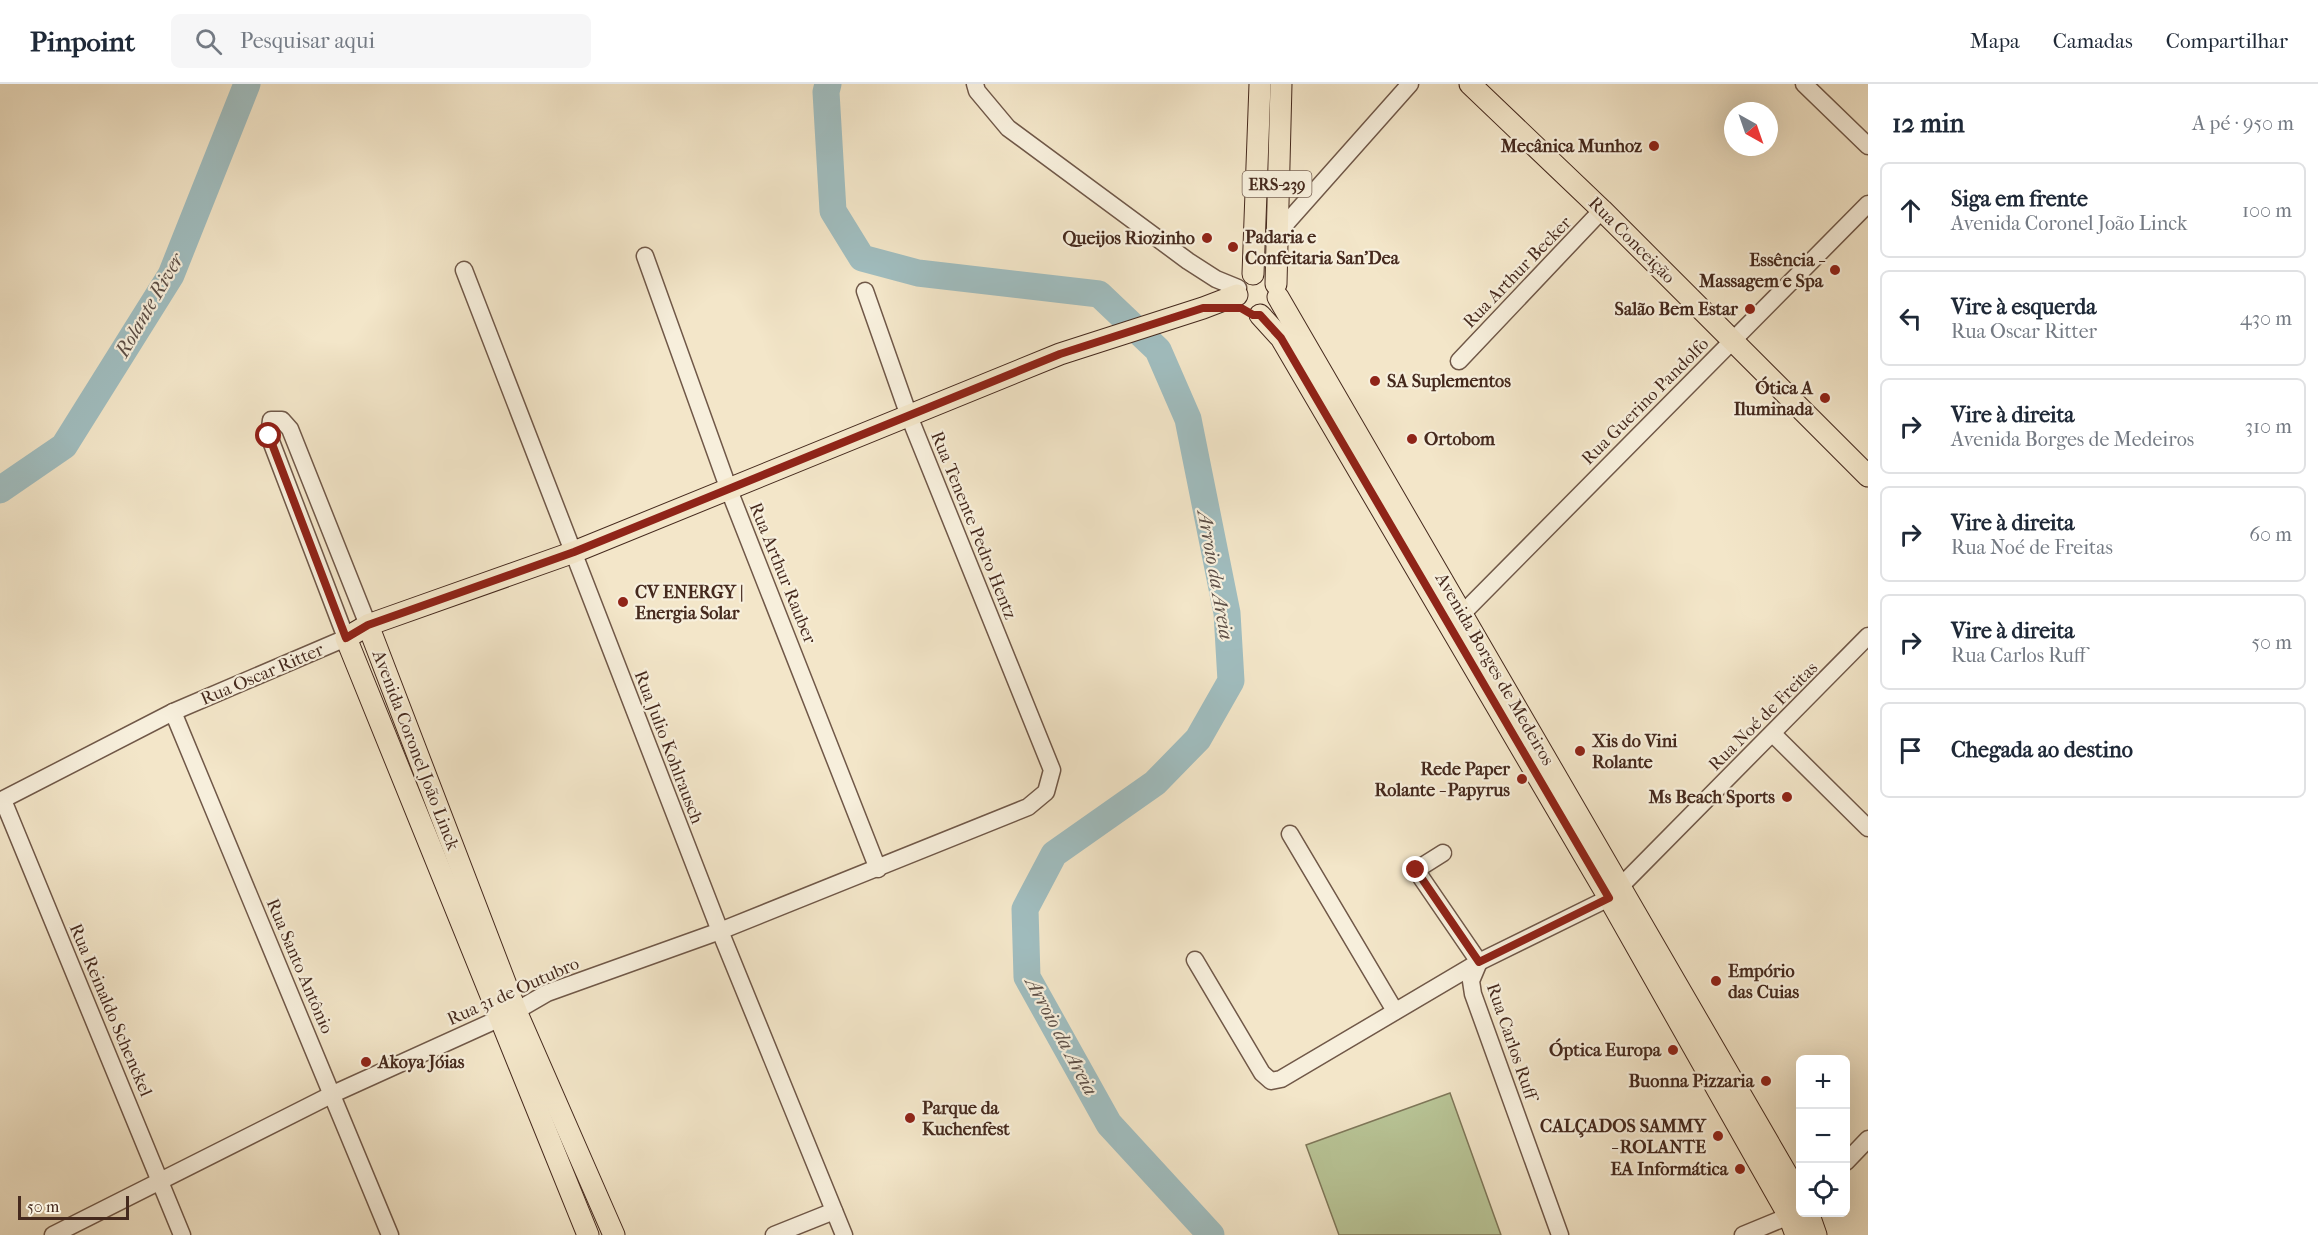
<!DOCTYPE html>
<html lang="pt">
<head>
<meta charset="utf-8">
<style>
  body { margin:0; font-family:"IM FELL French Canon",serif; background:#f6f6f7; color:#1f2937 }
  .controls { position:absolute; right:18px; bottom:18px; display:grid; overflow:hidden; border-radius:9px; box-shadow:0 6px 24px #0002 }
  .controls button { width:54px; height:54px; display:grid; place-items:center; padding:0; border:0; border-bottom:2px solid #e0e1e3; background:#fff; color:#1f2937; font:30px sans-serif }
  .compass { position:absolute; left:1724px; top:18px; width:54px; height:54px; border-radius:50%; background:#fff; box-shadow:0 6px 24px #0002; rotate:140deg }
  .scale { position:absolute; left:18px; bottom:15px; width:111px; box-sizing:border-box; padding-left:6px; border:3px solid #45291d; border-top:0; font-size:16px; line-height:21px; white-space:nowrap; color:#45291d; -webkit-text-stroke:4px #f7efdc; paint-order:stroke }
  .stop { position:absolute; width:18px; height:18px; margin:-14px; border:4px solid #8f2418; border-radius:50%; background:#fff }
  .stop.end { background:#8f2418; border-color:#fff; box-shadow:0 2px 6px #0008 }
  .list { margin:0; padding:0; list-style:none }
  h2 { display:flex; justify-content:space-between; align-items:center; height:78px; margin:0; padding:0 24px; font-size:26px }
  h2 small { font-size:20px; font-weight:400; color:#747a83 }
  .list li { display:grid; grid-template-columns:39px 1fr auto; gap:18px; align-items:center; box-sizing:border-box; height:96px; margin:0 12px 12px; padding:0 12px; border:2px solid #e0e1e3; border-radius:9px }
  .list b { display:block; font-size:22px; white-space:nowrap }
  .list p { margin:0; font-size:20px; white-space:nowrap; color:#747a83 }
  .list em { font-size:20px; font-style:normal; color:#747a83 }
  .icon { flex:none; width:33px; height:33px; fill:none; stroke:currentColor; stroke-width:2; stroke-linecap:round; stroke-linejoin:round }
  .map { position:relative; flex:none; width:1868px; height:1151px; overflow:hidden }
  header { display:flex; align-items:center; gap:36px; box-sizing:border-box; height:84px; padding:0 30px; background:#fff; border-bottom:2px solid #e0e1e3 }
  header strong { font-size:28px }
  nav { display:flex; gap:33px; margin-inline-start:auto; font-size:21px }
  .search { width:420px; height:54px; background:#f6f6f7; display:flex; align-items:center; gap:15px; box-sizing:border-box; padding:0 21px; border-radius:9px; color:#747a83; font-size:22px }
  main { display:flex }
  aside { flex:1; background:#fff }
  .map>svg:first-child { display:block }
  .green { fill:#b9c698; stroke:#7f785a; stroke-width:1.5 }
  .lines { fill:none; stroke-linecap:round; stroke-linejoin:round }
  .river { stroke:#a0bdbf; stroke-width:27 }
  .minor-casing { stroke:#705848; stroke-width:19 }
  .major-casing { stroke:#45291d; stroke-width:23 }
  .minor { stroke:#f7efdc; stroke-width:16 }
  .major { stroke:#f3e6c9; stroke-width:21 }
  .route { stroke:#8f2418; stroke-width:8 }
  .poi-dot { fill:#8f2418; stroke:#f7efdc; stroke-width:2 }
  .labels { text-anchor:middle; stroke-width:4.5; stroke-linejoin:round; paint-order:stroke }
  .shield { fill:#f7efdc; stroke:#7a6456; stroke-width:1.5 }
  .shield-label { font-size:16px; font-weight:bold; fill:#45291d }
  .poi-label { font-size:18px; font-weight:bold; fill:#45291d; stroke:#f7efdc; text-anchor:end }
  .street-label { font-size:18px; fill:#45291d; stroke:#f7efdc }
  .water-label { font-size:20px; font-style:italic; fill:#5c4e46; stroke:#f7efdc }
</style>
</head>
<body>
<header>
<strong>Pinpoint</strong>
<div class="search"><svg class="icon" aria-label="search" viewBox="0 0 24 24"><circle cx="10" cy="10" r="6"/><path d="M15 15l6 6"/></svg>Pesquisar aqui</div>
<nav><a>Mapa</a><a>Camadas</a><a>Compartilhar</a></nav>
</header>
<main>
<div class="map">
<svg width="1868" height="1151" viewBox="0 0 1868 1151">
  <rect width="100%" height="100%" fill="#f3e6c9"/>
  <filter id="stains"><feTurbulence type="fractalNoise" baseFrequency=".00333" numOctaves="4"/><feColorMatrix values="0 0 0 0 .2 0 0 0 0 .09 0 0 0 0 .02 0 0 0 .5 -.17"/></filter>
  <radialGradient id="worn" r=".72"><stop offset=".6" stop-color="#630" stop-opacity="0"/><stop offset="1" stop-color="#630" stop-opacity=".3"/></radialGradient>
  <path class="green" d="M1450,1009L1501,1151H1339L1306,1061Z"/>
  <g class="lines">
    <g class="river">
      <path d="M828,0L826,8L833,127L862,174L918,189L1099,210L1158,266L1188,335L1227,529L1231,597L1198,655L1155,699L1054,770L1025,825L1027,893L1109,1040L1211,1151"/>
      <path d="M0,406L64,362L171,191L247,0"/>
    </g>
    <defs>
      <g id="minor">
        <path d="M975,0L977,7L1008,44L1188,177L1216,195L1238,204"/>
        <path d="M1804,0L1868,62"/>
        <path d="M1275,152L1410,0"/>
        <path d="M645,172L729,406L878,785"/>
        <path d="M464,186L720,847L844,1151"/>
        <path d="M1459,277L1602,126"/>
        <path d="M1455,537L1868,120"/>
        <path d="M173,628L390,1151"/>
        <path d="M1773,650L1868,744"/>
        <path d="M3,716L182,1151"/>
        <path d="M0,717L173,628L346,554L269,352L271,336H282L290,345L368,541"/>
        <path d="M1290,750L1395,927"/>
        <path d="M1443,769L1416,786L1479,878"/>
        <path d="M1195,876L1262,989L1271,997L1281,995L1479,878L1609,814L1868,552"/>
        <path d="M1479,878L1471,897L1473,910L1560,1151"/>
        <path d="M1846,1078L1868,1055"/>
        <path d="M53,1151L333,1010L516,927L547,909L720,847L1028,723L1046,708L1052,686L909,332L865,207"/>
        <path d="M774,1151L834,1127"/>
        <path d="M1743,1151L1789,1132L1799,1125"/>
      </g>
      <g id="major">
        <path d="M1470,0L1602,126L1868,392"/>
        <path d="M1253,190L1260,0"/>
        <path d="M1276,200L1281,0"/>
        <path d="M1278,213L1800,1113"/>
        <path d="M1260,231L1281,254L1609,814L1789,1132L1796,1151"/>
        <path d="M368,541L516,927L614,1151"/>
        <path d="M1808,1128L1816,1151"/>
        <path d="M588,1151L346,554L368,541L574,468L1060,270L1203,224L1237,211"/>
      </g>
    </defs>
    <use href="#minor" class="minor-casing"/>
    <use href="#major" class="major-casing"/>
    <use href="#minor" class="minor"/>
    <use href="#major" class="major"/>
  </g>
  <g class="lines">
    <path class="route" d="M269,352L346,554L368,541L574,468L1060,270L1203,224H1241L1253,231H1260L1281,254L1609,814L1479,878L1416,786"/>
  </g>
  <g class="poi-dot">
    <circle cx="1654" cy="62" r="6"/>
    <circle cx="1207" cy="154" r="6"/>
    <circle cx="1233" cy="163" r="6"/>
    <circle cx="1835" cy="186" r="6"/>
    <circle cx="1750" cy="225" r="6"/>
    <circle cx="1375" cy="297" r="6"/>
    <circle cx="1825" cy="314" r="6"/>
    <circle cx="1412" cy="355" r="6"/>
    <circle cx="623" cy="518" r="6"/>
    <circle cx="1580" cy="667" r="6"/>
    <circle cx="1522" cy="695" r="6"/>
    <circle cx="1787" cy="713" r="6"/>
    <circle cx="1716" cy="897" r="6"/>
    <circle cx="1673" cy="966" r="6"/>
    <circle cx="366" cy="978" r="6"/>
    <circle cx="1766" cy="997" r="6"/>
    <circle cx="910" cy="1034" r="6"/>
    <circle cx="1718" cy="1052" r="6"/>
    <circle cx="1740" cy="1085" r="6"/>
  </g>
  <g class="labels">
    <rect class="shield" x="1242.5" y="87" width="69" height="26" rx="4.5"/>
    <g class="shield-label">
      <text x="1277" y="106">ERS-239</text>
    </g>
    <g class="poi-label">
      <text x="1642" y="68">Mecânica Munhoz</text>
      <text x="1245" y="159" text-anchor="start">Padaria e<tspan x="1245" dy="21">Confeitaria San'Dea</tspan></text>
      <text x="1195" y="160">Queijos Riozinho</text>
      <text x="1823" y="182">Essência -<tspan x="1823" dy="21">Massagem e Spa</tspan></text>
      <text x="1738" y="231">Salão Bem Estar</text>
      <text x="1387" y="303" text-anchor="start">SA Suplementos</text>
      <text x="1813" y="310">Ótica A<tspan x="1813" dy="21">Iluminada</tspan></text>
      <text x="1424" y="361" text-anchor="start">Ortobom</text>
      <text x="635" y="514" text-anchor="start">CV ENERGY |<tspan x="635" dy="21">Energia Solar</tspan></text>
      <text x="1592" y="663" text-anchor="start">Xis do Vini<tspan x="1592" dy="21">Rolante</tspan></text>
      <text x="1510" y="691">Rede Paper<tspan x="1510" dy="21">Rolante - Papyrus</tspan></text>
      <text x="1775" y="719">Ms Beach Sports</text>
      <text x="1728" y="893" text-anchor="start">Empório<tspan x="1728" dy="21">das Cuias</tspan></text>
      <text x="1661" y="972">Óptica Europa</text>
      <text x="378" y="984" text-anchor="start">Akoya Jóias</text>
      <text x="1754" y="1003">Buonna Pizzaria</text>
      <text x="922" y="1030" text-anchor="start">Parque da<tspan x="922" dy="21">Kuchenfest</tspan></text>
      <text x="1706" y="1048">CALÇADOS SAMMY<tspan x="1706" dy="21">- ROLANTE</tspan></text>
      <text x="1728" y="1091">EA Informática</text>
    </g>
    <g class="street-label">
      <text transform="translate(1632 156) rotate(45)" y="6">Rua Conceição</text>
      <text transform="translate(1517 188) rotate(-46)" y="6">Rua Arthur Becker</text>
      <text transform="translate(1645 317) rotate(-45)" y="6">Rua Guerino Pandolfo</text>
      <text transform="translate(974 441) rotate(68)" y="6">Rua Tenente Pedro Hentz</text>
      <text transform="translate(783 489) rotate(68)" y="6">Rua Arthur Rauber</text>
      <text transform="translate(1495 585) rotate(60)" y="6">Avenida Borges de Medeiros</text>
      <text transform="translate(262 590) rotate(-23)" y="6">Rua Oscar Ritter</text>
      <text transform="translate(1763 632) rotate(-45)" y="6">Rua Noé de Freitas</text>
      <text transform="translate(669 663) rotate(69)" y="6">Rua Julio Kohlrausch</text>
      <text transform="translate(416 666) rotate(69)" y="6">Avenida Coronel João Linck</text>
      <text transform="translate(300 882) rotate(67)" y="6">Rua Santo Antônio</text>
      <text transform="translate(513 907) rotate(-24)" y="6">Rua 31 de Outubro</text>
      <text transform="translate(111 926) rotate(67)" y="6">Rua Reinaldo Schenckel</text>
      <text transform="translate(1512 957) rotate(71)" y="6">Rua Carlos Ruff</text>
    </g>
    <g class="water-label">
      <text transform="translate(149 221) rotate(-60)" y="7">Rolante River</text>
      <text transform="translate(1216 491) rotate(80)" y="7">Arroio da Areia</text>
      <text transform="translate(1062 952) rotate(62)" y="7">Arroio da Areia</text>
    </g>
  </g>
  <rect width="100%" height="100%" filter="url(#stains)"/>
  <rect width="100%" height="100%" fill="url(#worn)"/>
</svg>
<div class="controls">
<button>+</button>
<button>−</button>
<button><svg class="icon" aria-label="locate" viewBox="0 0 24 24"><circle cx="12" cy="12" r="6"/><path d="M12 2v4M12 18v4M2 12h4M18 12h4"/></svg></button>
</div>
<svg class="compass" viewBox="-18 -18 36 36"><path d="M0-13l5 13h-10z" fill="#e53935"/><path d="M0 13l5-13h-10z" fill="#747a83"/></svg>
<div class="scale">50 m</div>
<div class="stop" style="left:269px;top:352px"></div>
<div class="stop end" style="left:1416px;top:786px"></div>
</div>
<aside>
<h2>12 min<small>A pé · 950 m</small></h2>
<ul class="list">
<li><svg class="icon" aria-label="ahead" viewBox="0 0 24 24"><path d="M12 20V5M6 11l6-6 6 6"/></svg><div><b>Siga em frente</b><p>Avenida Coronel João Linck</p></div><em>100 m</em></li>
<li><svg class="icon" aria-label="left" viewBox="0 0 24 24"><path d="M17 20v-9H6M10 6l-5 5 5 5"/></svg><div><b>Vire à esquerda</b><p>Rua Oscar Ritter</p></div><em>430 m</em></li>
<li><svg class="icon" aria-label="right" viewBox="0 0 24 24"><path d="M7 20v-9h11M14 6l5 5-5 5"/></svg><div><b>Vire à direita</b><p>Avenida Borges de Medeiros</p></div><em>310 m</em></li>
<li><svg class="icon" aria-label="right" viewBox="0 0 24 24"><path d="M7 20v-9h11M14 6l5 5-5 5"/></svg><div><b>Vire à direita</b><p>Rua Noé de Freitas</p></div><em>60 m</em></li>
<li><svg class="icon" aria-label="right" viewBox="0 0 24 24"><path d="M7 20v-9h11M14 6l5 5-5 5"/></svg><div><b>Vire à direita</b><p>Rua Carlos Ruff</p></div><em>50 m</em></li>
<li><svg class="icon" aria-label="arrive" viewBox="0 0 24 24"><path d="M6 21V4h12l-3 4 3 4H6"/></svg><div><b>Chegada ao destino</b></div></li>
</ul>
</aside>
</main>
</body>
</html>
